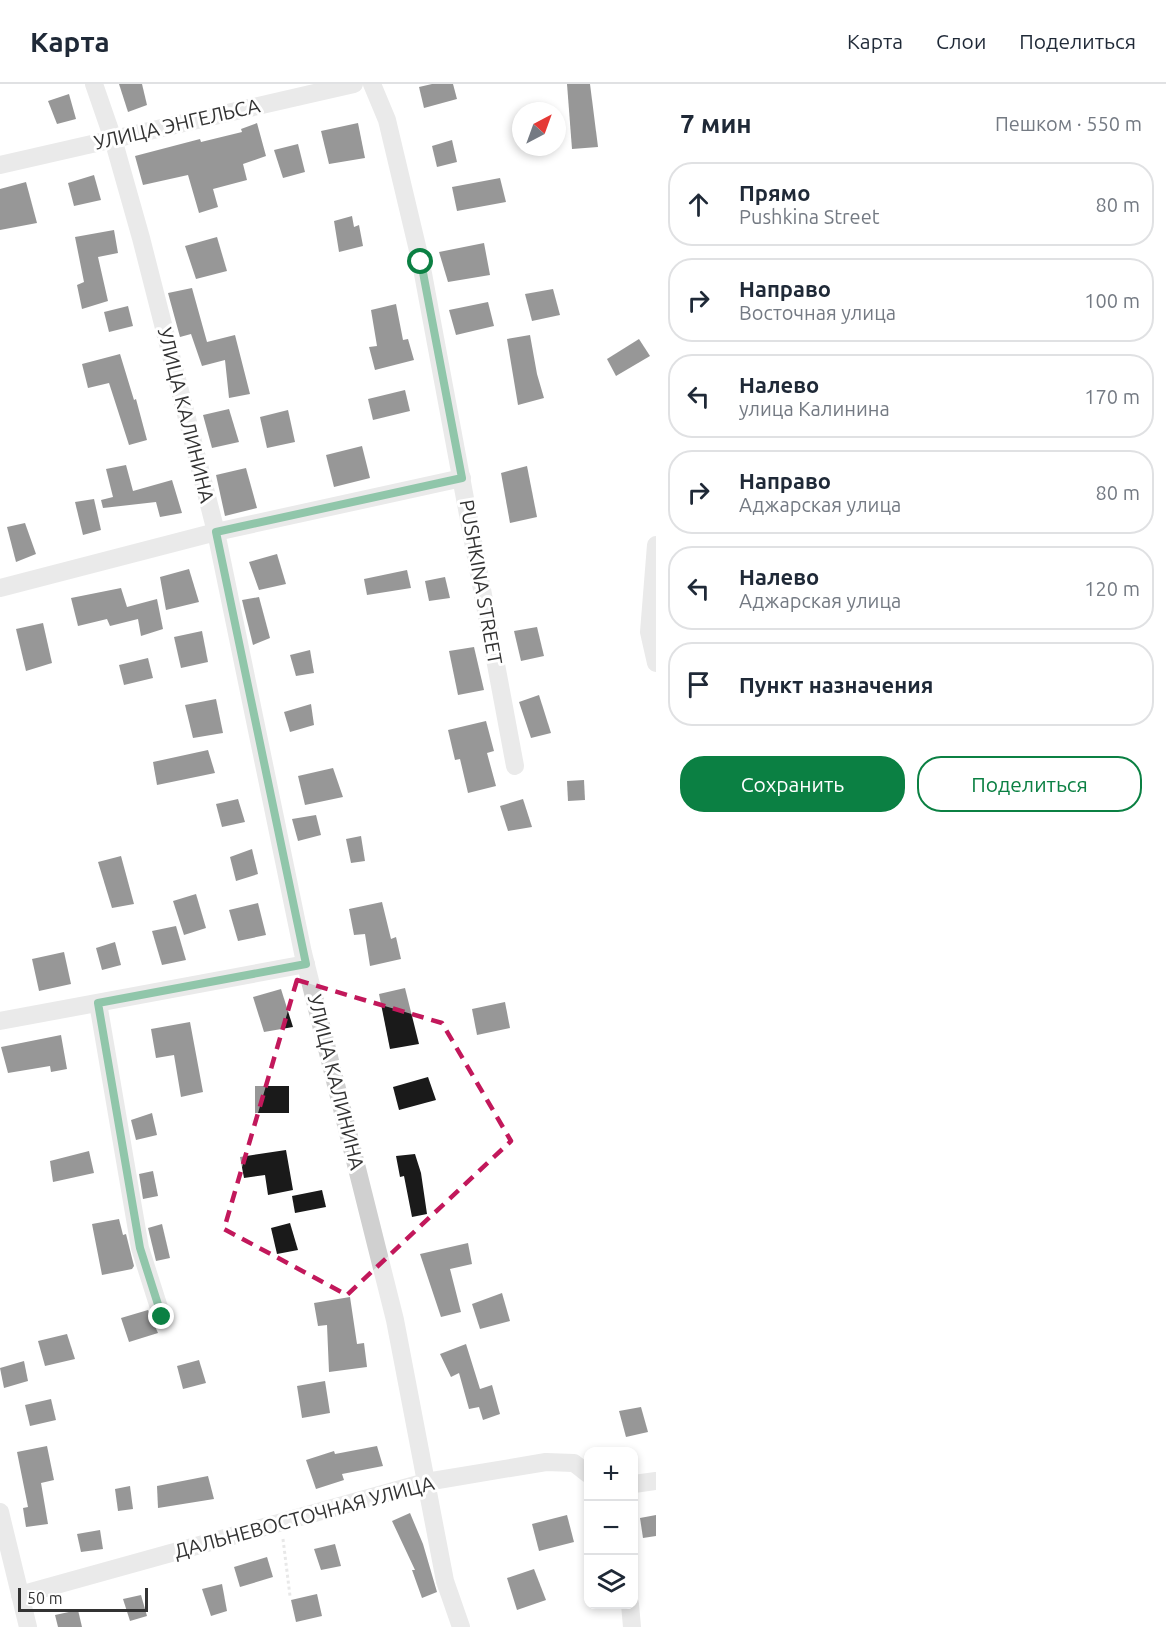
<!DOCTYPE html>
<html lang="ru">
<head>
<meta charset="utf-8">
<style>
  body { margin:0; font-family:Ubuntu,sans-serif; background:#f6f6f7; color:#1f2937 }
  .controls { position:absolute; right:18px; bottom:18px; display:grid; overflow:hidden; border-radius:12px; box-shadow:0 3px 9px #0003 }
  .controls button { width:54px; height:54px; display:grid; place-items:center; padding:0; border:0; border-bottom:2px solid #e0e1e3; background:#fff; color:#1f2937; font:30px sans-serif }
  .compass { position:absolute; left:512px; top:18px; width:54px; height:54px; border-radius:50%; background:#fff; box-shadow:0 3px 9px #0003; rotate:41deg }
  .scale { position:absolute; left:18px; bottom:15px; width:130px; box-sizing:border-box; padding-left:6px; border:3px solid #333; border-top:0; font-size:16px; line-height:21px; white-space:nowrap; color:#333; -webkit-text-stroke:4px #fff; paint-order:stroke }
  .stop { position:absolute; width:18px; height:18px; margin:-14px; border:4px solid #0b8043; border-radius:50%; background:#fff }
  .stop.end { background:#0b8043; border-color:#fff; box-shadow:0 2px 6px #0008 }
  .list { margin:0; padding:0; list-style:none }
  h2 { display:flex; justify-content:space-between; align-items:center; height:78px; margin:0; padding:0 24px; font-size:26px }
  h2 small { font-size:20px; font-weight:400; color:#747a83 }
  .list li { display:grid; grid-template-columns:39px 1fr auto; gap:18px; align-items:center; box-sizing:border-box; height:84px; margin:0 12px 12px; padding:0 12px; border:2px solid #e0e1e3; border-radius:24px }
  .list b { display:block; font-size:22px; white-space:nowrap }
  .list p { margin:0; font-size:20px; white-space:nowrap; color:#747a83 }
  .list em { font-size:20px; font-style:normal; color:#747a83 }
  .actions { display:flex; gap:12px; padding:18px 24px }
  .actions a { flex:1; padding:14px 0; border:2px solid #0b8043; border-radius:24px; text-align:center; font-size:21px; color:#0b8043 }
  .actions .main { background:#0b8043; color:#fff }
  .icon { flex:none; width:33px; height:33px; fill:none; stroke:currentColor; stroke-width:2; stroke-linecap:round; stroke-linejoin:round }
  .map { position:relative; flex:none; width:656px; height:1543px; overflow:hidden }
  header { display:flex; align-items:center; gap:36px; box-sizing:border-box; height:84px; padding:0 30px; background:#fff; border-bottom:2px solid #e0e1e3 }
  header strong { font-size:28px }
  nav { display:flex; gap:33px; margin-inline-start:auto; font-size:21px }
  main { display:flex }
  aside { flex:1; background:#fff }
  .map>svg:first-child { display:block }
  .building { fill:#1a1a1a }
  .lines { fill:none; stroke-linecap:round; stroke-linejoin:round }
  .path { stroke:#cdcdcd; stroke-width:3; stroke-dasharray:3 3; stroke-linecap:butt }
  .minor { stroke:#d0d0d0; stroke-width:18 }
  .route { stroke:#0b8043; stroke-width:8 }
  .marked { fill:none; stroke:#c2185b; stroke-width:4.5; stroke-dasharray:12 8; stroke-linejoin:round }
  .labels { text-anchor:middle; stroke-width:6; stroke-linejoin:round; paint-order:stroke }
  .street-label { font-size:20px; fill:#333; stroke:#fff }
</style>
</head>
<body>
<header>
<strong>Карта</strong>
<nav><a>Карта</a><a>Слои</a><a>Поделиться</a></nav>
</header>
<main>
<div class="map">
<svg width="656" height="1543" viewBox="0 0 656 1543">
  <rect width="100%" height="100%" fill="#fff"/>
  <g class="building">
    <path d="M119,0H142L147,21L128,28Z"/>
    <path d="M432,0H453L457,15L424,24L419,3Z"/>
    <path d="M567,0H590L598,63L572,65Z"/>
    <path d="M69,10L76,35L57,40L48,17Z"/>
    <path d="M257,39L266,72L243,80L247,96L213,105L218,123L199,129L188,91L143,101L135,72L200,55L201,58L242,48L241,45Z"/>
    <path d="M358,39L365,74L329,80L321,47Z"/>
    <path d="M452,56L457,78L437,83L432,62Z"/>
    <path d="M298,60L305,88L283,94L274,66Z"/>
    <path d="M94,91L101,116L74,122L68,99Z"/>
    <path d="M500,94L506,118L457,127L452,103Z"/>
    <path d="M26,98L37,139L0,146V105Z"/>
    <path d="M352,132L354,143L359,141L363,162L339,168L334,137Z"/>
    <path d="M114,146L118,169L98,173L108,217L82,225L77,201L84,198L75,153Z"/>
    <path d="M217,153L227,187L196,195L185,162Z"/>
    <path d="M484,159L490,191L448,198L439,168Z"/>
    <path d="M192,204L207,258L235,251L250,310L229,314L225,276L202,282L191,250L180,253L168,209Z"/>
    <path d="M553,205L560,231L532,237L525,210Z"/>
    <path d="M488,218L494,242L456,251L449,226Z"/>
    <path d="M396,220L403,256L408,255L414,276L375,286L369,263L377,262L371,226Z"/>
    <path d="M128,222L133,242L109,248L104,228Z"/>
    <path d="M530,251L537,290L544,314L518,321L507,255Z"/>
    <path d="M639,255L650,272L616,292L607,275Z"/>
    <path d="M120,270L134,316L136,315L147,356L129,361L109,299L88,304L82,280Z"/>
    <path d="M405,306L410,327L373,336L368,315Z"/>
    <path d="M229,325L239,358L212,364L203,331Z"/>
    <path d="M288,326L295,358L267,364L260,333Z"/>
    <path d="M362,362L370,394L334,403L326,371Z"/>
    <path d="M126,381L133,407L172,396L182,429L160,433L156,418L103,424L101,416L113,413L106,385Z"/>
    <path d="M527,382L537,433L510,439L501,389Z"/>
    <path d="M246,384L257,424L225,432L216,391Z"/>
    <path d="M94,415L101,446L83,451L75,418Z"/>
    <path d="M25,439L36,470L16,478L7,443Z"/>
    <path d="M277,470L286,500L259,506L249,478Z"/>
    <path d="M189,485L199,518L166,526L160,493Z"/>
    <path d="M407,486L411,504L367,511L364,495Z"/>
    <path d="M445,493L450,514L429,517L425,497Z"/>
    <path d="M121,504L127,523L157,515L163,545L141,552L138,535L110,542L107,535L78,542L71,514Z"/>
    <path d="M259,513L270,554L253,561L242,516Z"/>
    <path d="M43,539L52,579L26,587L16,545Z"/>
    <path d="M537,543L544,572L521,577L514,547Z"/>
    <path d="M202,547L208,578L181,584L174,553Z"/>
    <path d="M474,563L484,606L458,611L449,567Z"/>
    <path d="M310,566L314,589L296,592L290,571Z"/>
    <path d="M148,574L153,594L124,601L119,581Z"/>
    <path d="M539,611L551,649L531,654L519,618Z"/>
    <path d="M216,615L223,649L193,654L185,621Z"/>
    <path d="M311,620L314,641L290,648L284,628Z"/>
    <path d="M486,637L494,667L487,669L496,702L468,709L460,675L455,676L448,646Z"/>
    <path d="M208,666L215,689L157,701L153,678Z"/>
    <path d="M333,684L343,713L305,721L298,692Z"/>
    <path d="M584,696L585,716L568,717L567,697Z"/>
    <path d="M238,715L245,738L222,743L216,720Z"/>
    <path d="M523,715L532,743L508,747L500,722Z"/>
    <path d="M316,731L321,751L298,757L292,735Z"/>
    <path d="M361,752L365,777L351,779L346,755Z"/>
    <path d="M252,765L258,790L236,797L230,773Z"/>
    <path d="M121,772L134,820L112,824L98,778Z"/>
    <path d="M196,810L206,844L184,851L173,817Z"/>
    <path d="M382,818L391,855L396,853L401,875L370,882L365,850L354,851L349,825Z"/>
    <path d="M258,819L266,851L238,857L229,826Z"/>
    <path d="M176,842L186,876L162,881L152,847Z"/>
    <path d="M115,858L121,881L102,886L96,864Z"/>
    <path d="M64,868L71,900L39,907L32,875Z"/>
    <path d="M405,904L419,960L390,965L379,910Z"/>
    <path d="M281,905L293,943L264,948L253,913Z"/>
    <path d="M505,918L510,944L477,951L472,925Z"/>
    <path d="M190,938L203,1008L181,1013L174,971L156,974L151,945Z"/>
    <path d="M61,951L67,985L51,988L50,982L8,989L1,963Z"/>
    <path d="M428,993L436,1016L399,1026L393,1003Z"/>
    <rect x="255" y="1002" width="34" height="27"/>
    <path d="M152,1029L157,1051L136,1056L131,1036Z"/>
    <path d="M286,1066L293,1106L268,1111L265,1091L244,1094L240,1073Z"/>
    <path d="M89,1067L94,1089L53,1098L50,1077Z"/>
    <path d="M415,1070L421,1089L427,1130L412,1133L404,1092L400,1093L396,1072Z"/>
    <path d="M153,1087L158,1112L143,1115L139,1090Z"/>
    <path d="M322,1106L326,1123L295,1129L292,1112Z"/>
    <path d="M119,1135L123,1151L126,1150L134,1182L132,1185L102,1191L92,1140Z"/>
    <path d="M290,1139L298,1166L277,1170L271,1144Z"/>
    <path d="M162,1140L170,1174L156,1177L148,1144Z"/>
    <path d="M468,1159L472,1180L450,1185L461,1228L441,1233L420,1170Z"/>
    <path d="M502,1209L510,1237L480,1245L472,1220Z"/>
    <path d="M350,1213L357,1260L364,1259L367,1283L329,1288L327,1241L318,1242L314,1219Z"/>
    <path d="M148,1226L158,1249L129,1258L121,1234Z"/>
    <path d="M67,1250L75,1275L45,1282L38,1257Z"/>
    <path d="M466,1260L480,1305L492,1301L500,1330L483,1336L479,1323L469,1325L459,1289L451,1293L440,1270Z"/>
    <path d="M199,1276L206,1299L183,1305L177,1282Z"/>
    <path d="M24,1277L28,1297L4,1304L0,1284Z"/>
    <path d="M325,1297L330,1329L302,1334L297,1302Z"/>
    <path d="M51,1315L56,1336L30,1342L25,1321Z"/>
    <path d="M641,1323L648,1348L626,1353L619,1327Z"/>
    <path d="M47,1362L54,1396L41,1399L48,1440L26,1443L23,1424L28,1423L17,1368Z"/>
    <path d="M377,1362L383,1382L342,1390L344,1396L316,1405L306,1376L334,1367L335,1370Z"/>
    <path d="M208,1392L214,1415L158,1424L157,1402Z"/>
    <path d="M130,1402L133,1425L118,1427L115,1405Z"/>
    <path d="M410,1429L423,1460L437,1508L422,1514L412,1486H415L392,1437Z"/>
    <path d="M567,1431L574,1458L539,1467L532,1440Z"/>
    <path d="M656,1431V1452L643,1454L640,1434Z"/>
    <path d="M100,1446L103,1465L81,1468L77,1450Z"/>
    <path d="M335,1460L341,1482L321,1486L314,1465Z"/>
    <path d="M267,1473L273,1493L240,1503L234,1483Z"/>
    <path d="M534,1485L546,1516L517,1526L507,1494Z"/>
    <path d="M222,1500L227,1527L211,1532L202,1505Z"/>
    <path d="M317,1510L322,1532L296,1538L291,1516Z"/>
    <path d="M141,1511L147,1532L130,1537L123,1515Z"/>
    <path d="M78,1526L82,1543H58L55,1531Z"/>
  </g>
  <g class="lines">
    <path class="path" d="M283,1455L290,1512"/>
    <g class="minor">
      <path d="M94,0L113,55L141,154L216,448L303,869L395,1236L445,1497L461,1543"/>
      <path d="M372,0L387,36L421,179L515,682"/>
      <path d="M0,81L354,0"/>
      <path d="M656,461L649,548L656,579"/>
      <path d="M0,504L216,448L462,394"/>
      <path d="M98,919L140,1164L162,1233"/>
      <path d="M0,937L306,880"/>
      <path d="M634,1400L656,1397"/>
      <path d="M0,1428L28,1543"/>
      <path d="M20,1511L426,1398L546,1378L574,1379L588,1390"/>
      <path d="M630,1520L632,1543"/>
    </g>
  </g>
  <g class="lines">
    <path class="route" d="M162,1233L140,1164L98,919L306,880L216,448L462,394L421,178"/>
  </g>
  <path d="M0 0H656V1543H0ZM297,896L442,939L511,1057L347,1211L224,1145Z" fill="#fff" fill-opacity=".55" fill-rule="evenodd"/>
  <path class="marked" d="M297,896L442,939L511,1057L347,1211L224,1145Z"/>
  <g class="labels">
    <g class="street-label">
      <text transform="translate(177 40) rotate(-13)" y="7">УЛИЦА ЭНГЕЛЬСА</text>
      <text transform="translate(186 331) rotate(76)" y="7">УЛИЦА КАЛИНИНА</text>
      <text transform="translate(481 498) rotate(80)" y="7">PUSHKINA STREET</text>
      <text transform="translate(336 998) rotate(76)" y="7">УЛИЦА КАЛИНИНА</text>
      <text transform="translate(304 1433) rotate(-15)" y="7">ДАЛЬНЕВОСТОЧНАЯ УЛИЦА</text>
    </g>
  </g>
</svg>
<div class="controls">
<button>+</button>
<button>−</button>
<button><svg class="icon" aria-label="layers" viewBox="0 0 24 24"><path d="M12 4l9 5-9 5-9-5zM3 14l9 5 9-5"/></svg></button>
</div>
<svg class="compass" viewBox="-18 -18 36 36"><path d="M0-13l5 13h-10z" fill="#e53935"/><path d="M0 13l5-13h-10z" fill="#747a83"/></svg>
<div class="scale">50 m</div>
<div class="stop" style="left:421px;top:178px"></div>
<div class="stop end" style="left:162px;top:1233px"></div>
</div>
<aside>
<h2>7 мин<small>Пешком · 550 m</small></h2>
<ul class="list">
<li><svg class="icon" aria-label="ahead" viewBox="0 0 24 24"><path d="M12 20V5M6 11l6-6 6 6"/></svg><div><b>Прямо</b><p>Pushkina Street</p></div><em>80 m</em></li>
<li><svg class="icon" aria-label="right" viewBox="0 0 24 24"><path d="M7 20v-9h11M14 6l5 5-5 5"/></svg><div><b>Направо</b><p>Восточная улица</p></div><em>100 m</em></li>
<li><svg class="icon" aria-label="left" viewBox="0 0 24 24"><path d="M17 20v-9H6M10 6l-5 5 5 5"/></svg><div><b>Налево</b><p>улица Калинина</p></div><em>170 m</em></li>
<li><svg class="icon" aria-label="right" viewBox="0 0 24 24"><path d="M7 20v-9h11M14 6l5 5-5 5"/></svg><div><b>Направо</b><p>Аджарская улица</p></div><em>80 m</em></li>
<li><svg class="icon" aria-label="left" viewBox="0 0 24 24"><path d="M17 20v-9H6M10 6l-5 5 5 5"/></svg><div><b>Налево</b><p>Аджарская улица</p></div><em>120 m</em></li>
<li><svg class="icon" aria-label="arrive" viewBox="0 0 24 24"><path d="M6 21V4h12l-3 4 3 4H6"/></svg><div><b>Пункт назначения</b></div></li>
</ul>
<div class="actions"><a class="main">Сохранить</a><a>Поделиться</a></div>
</aside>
</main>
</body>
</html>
